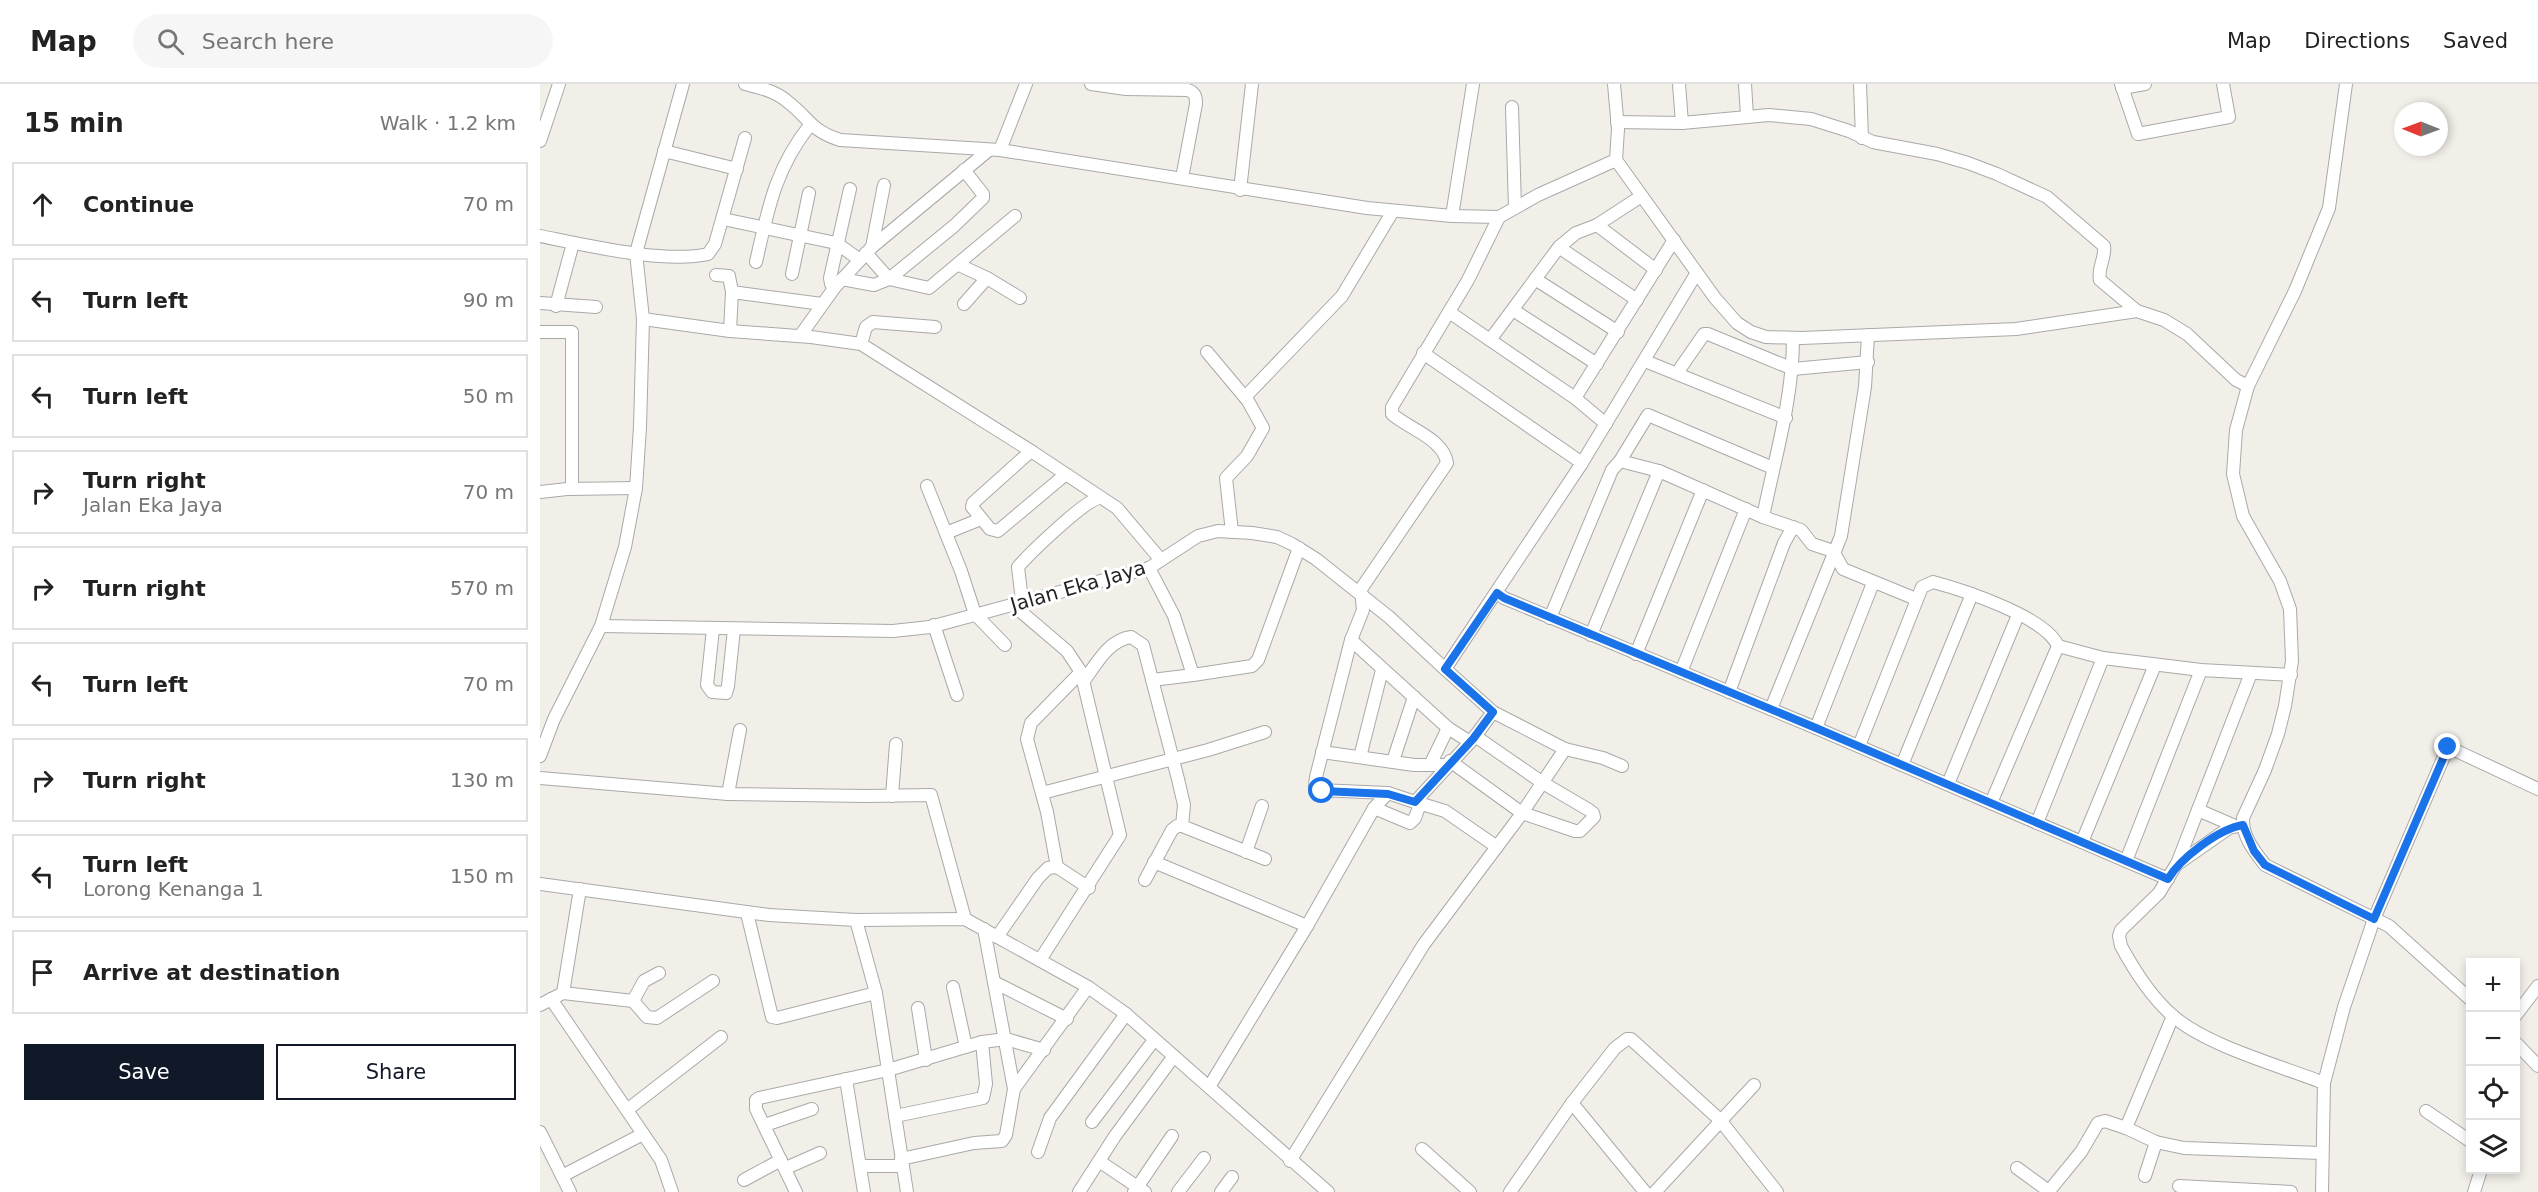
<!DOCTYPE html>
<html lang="en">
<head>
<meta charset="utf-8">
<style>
  body { margin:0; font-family:"DejaVu Sans",sans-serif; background:#f6f6f6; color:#222 }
  .controls { position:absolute; right:18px; bottom:18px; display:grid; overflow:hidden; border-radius:0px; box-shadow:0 3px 9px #0003 }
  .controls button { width:54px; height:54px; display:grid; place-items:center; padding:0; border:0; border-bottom:2px solid #e0e0e0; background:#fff; color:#222; font:30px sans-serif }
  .compass { position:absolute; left:1854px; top:18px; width:54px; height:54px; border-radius:50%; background:#fff; box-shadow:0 3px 9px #0003; rotate:271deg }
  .stop { position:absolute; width:18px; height:18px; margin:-14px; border:4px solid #1a73e8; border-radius:50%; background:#fff }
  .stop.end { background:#1a73e8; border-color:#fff; box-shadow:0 2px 6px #0008 }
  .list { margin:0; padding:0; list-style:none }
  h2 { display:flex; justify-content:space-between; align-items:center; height:78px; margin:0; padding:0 24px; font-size:26px }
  h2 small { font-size:20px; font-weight:400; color:#767676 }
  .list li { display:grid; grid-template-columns:39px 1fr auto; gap:18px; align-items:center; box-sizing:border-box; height:84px; margin:0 12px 12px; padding:0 12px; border:2px solid #e0e0e0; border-radius:0px }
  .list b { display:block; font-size:22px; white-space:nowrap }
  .list p { margin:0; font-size:20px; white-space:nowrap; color:#767676 }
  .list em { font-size:20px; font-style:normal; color:#767676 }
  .actions { display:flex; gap:12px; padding:18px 24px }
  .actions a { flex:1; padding:14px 0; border:2px solid #111827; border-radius:0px; text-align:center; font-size:21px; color:#111827 }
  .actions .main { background:#111827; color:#fff }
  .icon { flex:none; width:33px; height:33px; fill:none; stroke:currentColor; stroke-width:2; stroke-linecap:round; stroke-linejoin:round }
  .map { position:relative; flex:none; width:1998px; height:1108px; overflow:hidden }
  header { display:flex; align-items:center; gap:36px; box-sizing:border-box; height:84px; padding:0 30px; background:#fff; border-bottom:2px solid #e0e0e0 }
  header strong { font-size:28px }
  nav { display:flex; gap:33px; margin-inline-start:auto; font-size:21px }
  .search { width:420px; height:54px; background:#f6f6f6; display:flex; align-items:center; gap:15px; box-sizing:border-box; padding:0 21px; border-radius:33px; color:#767676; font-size:22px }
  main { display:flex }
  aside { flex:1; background:#fff }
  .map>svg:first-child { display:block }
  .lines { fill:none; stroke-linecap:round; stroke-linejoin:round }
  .minor-casing { stroke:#a9a9a9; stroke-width:14 }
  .minor { stroke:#fff; stroke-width:12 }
  .route { stroke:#1a73e8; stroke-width:8 }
  .labels { text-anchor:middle; stroke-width:6; stroke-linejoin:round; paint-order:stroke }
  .street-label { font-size:20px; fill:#222; stroke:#fff }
</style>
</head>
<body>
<header>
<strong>Map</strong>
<div class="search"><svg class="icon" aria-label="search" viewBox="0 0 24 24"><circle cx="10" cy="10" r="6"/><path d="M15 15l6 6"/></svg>Search here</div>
<nav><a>Map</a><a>Directions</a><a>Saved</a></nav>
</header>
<main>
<aside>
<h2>15 min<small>Walk · 1.2 km</small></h2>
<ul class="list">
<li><svg class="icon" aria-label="ahead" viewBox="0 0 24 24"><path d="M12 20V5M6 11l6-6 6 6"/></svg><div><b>Continue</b></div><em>70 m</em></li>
<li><svg class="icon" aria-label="left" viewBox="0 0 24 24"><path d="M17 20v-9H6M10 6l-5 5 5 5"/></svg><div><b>Turn left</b></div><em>90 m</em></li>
<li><svg class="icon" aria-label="left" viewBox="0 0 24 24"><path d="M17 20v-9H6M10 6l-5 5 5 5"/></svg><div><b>Turn left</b></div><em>50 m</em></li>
<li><svg class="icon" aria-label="right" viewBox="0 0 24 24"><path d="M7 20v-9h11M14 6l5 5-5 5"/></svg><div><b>Turn right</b><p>Jalan Eka Jaya</p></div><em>70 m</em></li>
<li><svg class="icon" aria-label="right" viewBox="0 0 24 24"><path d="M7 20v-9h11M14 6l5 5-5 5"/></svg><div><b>Turn right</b></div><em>570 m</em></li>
<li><svg class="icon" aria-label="left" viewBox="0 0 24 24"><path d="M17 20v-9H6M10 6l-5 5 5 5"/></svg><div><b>Turn left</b></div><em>70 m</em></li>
<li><svg class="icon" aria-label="right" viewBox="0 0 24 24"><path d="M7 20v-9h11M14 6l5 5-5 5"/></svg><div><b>Turn right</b></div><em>130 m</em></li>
<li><svg class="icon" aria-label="left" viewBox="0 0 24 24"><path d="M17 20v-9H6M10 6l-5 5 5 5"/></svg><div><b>Turn left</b><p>Lorong Kenanga 1</p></div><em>150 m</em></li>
<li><svg class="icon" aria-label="arrive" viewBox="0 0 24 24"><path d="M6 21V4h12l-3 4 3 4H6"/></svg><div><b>Arrive at destination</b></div></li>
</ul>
<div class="actions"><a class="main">Save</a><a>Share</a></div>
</aside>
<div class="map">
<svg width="1998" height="1108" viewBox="0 0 1998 1108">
  <rect width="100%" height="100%" fill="#f2efe9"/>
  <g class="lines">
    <defs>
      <g id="minor">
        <path d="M205,0C220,4 236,7 248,18C270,35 270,46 300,56L460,66L827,124L912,132"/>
        <path d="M551,0L586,5L648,6C655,9 656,12 656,20L642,94"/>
        <path d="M933,0L912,132L959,133L998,111L1076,76L1175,214L1197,239L1211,248L1226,253L1262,254L1476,245L1597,227L1624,236L1647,250L1696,296L1708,302"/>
        <path d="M1074,0L1078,45L1076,76"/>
        <path d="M1139,0L1142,39"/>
        <path d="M1205,0L1207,32"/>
        <path d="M1320,0L1322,54"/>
        <path d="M1581,0L1598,50L1689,33L1683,0"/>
        <path d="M1806,0L1789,124L1755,207L1708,302L1696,346L1693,390L1703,432L1740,497L1750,525L1752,577L1745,622L1738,650L1725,686L1703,734C1702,752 1714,767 1725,781L1849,842L1930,915"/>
        <path d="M1582,4L1605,0"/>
        <path d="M972,23L975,124"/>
        <path d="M1077,38L1142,39L1229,31L1271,35L1309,47L1333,58L1397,70L1428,79L1457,90L1507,113L1564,162C1566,174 1557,184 1560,196L1597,227"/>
        <path d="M0,57L19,0"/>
        <path d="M460,66L486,0"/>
        <path d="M124,67L197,85"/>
        <path d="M700,106L712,0"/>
        <path d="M183,135L296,159L320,176"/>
        <path d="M1057,141L1116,186"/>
        <path d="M0,152C45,161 125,180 168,170L175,160L205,54"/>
        <path d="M332,163L344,101"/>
        <path d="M1020,164L1097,216"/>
        <path d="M326,169L349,195L414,142L443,114V110L424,86"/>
        <path d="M216,178C228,125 235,85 270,41"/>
        <path d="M419,181L447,194L480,214"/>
        <path d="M252,190L269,109"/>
        <path d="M176,191L189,192L192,208"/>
        <path d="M302,195L334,201L349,195L389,204L475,132"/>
        <path d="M995,195L1078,248"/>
        <path d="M295,203L291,200L290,194L310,105"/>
        <path d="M0,219L56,223"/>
        <path d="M424,220L447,194"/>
        <path d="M16,222L33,159"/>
        <path d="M973,226L1057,280"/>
        <path d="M909,228L1035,314L1066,340"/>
        <path d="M103,235L190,247L271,253L321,260L491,367"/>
        <path d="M190,247L192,208L282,220"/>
        <path d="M0,248H32V405"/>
        <path d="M260,252L295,203L332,163L449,66"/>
        <path d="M950,256L1019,163L1036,149L1057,141L1100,113"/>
        <path d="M321,260L326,243L333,238L395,243"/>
        <path d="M667,268L708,317L723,344L707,372L686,394L692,448"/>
        <path d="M883,269L1042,379"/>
        <path d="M1105,277L1246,334"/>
        <path d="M1137,289L1164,250H1168L1253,285L1328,278"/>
        <path d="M705,313L802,212L853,127"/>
        <path d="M1035,314L1134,156"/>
        <path d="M1080,377L1108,331L1233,384"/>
        <path d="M526,390L458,447L450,445L432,423L433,419L491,367L577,424L621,476"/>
        <path d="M387,402L421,487L435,530L465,561"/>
        <path d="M0,408L27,405L96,404"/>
        <path d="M1223,433C1235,373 1253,315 1253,254"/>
        <path d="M406,449L441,435"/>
        <path d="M609,484L634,532L653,591L712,582L718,576L759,464"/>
        <path d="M957,509L964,514L1276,644L1628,795"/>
        <path d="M482,517L478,483C490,469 544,417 559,414"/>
        <path d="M472,520L527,567L541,588L580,751L500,876"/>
        <path d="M1010,534L1072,386L1080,377L1119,387L1223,433L1261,446L1272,460L1293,467L1303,485L1376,515"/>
        <path d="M394,541L417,611"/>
        <path d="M61,542L353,547L390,543L609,484L658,452L678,447L712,449L737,453L752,460L776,475L849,533L905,585L1042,379L1156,190"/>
        <path d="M173,545L167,601L172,608L186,609L188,602L194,545"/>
        <path d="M1051,551L1119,387"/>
        <path d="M811,556L908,644L930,658"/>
        <path d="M1518,562L1563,574"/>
        <path d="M1096,570L1163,406"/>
        <path d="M905,585L953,628L1025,665L1063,674L1082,682"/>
        <path d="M1141,588L1206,425"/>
        <path d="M612,596L653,591"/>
        <path d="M543,598C556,581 568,556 591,553L603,561L638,695L644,721L642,742"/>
        <path d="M1189,608L1244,459L1253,443"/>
        <path d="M1231,625L1301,452L1325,303L1328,251"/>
        <path d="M1276,644L1333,499"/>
        <path d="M1319,662L1382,503L1393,498C1423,506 1506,533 1518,562L1451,719"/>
        <path d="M782,668L874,681H907"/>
        <path d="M0,672L14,635L61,542L85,463L96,404L100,343L103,235L96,169L143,0"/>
        <path d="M820,673L842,586"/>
        <path d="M853,677L874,613"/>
        <path d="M910,677L982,729L1035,747H1040L1054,733L1053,729L1049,726L1003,699L935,652"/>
        <path d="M890,681L908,644"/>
        <path d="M1362,681L1432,510"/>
        <path d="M0,694L188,710L327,712L391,711L425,835"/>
        <path d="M1408,700L1478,531"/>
        <path d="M502,709L668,666L725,648"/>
        <path d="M848,709L778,706L775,702L776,693L811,556L823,526L821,505L907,379C904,355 869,345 852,330V323L928,196L959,133"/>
        <path d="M188,710L200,646"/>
        <path d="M352,712L356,660"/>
        <path d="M875,718L905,727L957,763"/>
        <path d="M834,724L870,739L875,734L880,720"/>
        <path d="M1658,726L1695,742"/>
        <path d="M1497,739L1563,574L1661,586L1751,591"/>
        <path d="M1703,741L1689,744L1636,781L1619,809L1581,846L1579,852L1581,862C1594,886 1612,914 1633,932C1667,962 1741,982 1784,999"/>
        <path d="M1542,758L1615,581"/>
        <path d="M706,768L722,722"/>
        <path d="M1586,777L1661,586"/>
        <path d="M614,778L767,842"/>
        <path d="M1637,780L1711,589"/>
        <path d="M517,783L549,804"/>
        <path d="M605,796L632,746L637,742H642L725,775"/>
        <path d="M0,800L229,831L316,836L425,835L548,903L586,930L788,1108"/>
        <path d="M207,829L232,933L237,934L336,909"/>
        <path d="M316,836L336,909L367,1108"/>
        <path d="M457,853L498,794L508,784L517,783L507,728L487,655L491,639L541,588"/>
        <path d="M454,898L527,935"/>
        <path d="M413,903L426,963"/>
        <path d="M23,909L40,805"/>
        <path d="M11,915L121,1076L132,1108"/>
        <path d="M93,917L107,933L117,934L173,897"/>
        <path d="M0,921L23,909L93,917L104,897L119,889"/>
        <path d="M378,924L386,976"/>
        <path d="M1976,931L1998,902"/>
        <path d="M1633,932L1586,1044L1616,1058L1644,1064L1781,1069"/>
        <path d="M1976,959L1998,982"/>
        <path d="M306,995L324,1108"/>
        <path d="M669,1003L767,842L834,724L848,709L875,718L933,655L953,628"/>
        <path d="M474,1005L548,903"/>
        <path d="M1032,1019L1105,1108"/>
        <path d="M87,1026L181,953"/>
        <path d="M1886,1027L1930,1057"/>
        <path d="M355,1032L443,1014L446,1000L442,958"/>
        <path d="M552,1038L614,956"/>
        <path d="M225,1041L272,1025"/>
        <path d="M0,1048L30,1108"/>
        <path d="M882,1065L930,1108"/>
        <path d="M498,1068L510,1034L586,930"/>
        <path d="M361,1075L434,1059L462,1057L466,1051L474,1005L444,845"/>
        <path d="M559,1077L605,1108"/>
        <path d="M750,1077L884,860L980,732L1025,665"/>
        <path d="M321,1082H362"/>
        <path d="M246,1084L280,1069"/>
        <path d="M1477,1084L1510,1108"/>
        <path d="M22,1092L103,1050"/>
        <path d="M1605,1092L1616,1058"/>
        <path d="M204,1096L241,1076"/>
        <path d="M1639,1102L1751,1108"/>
        <path d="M1509,1107L1541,1068L1558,1039L1565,1037L1586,1044"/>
        <path d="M256,1108L216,1025V1016L219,1014L348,986L442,958L466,955L504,966"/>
        <path d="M539,1108L575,1052L634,972"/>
        <path d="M594,1108L632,1052"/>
        <path d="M638,1108L664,1074"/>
        <path d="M681,1108L692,1093"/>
        <path d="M970,1108L1032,1019L1075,964L1087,955H1091L1180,1036L1237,1108"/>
        <path d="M1115,1108L1214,1001"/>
        <path d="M1782,1108L1784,999L1804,923L1834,835L1908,663L1998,705"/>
        <path d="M1934,1108L1941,1086"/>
      </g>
    </defs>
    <use href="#minor" class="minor-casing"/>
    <use href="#minor" class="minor"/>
  </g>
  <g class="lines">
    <path class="route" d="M782,707L848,710L875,718L933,655L953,628L905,585L957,509L964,514L1276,644L1628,795C1640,775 1678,745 1703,741L1714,767L1725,781L1834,835L1908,663"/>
  </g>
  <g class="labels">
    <g class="street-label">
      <text transform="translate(538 502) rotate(-16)" y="7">Jalan Eka Jaya</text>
    </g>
  </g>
</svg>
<div class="controls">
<button>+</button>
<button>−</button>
<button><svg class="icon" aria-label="locate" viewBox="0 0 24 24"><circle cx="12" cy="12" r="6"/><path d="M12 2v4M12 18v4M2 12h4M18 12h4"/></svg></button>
<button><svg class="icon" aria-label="layers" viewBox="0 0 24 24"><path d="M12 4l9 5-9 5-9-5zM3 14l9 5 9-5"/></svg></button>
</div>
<svg class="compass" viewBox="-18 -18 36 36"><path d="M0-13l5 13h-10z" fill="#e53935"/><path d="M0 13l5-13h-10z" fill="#767676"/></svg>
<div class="stop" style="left:782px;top:707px"></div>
<div class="stop end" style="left:1908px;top:663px"></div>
</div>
</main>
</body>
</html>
